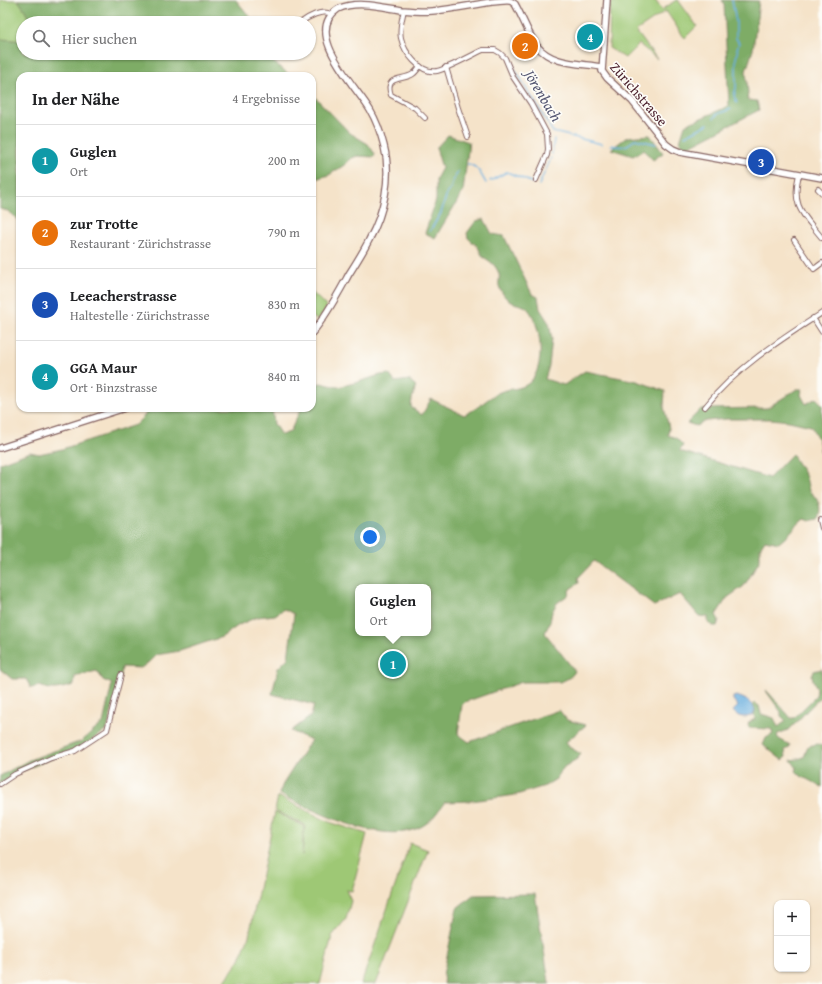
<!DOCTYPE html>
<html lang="de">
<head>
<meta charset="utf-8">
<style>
  body { margin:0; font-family:"Gentium Book Plus",serif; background:#f6f6f6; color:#202124 }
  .controls { position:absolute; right:12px; bottom:12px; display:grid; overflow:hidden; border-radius:8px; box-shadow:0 1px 3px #0004 }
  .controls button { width:36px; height:36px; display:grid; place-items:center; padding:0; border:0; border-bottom:1px solid #e0e0e0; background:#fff; color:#202124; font:20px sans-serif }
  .you { position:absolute; left:370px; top:537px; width:14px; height:14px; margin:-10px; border:3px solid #fff; border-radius:50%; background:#1a73e8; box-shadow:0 0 0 6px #1a73e833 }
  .badge { display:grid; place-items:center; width:26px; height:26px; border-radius:50%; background:#0f766e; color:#fff; font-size:13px; font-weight:700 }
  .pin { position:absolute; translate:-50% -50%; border:2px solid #fff; box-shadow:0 1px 4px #0006 }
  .popup { position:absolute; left:355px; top:584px; width:76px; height:52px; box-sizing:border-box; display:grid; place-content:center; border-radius:8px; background:#fff; filter:drop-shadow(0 1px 3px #0005); font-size:13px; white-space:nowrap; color:#757577 }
  .popup b { font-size:15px; color:#202124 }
  .popup::after { content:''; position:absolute; left:50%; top:100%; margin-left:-8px; border:8px solid transparent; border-top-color:#fff }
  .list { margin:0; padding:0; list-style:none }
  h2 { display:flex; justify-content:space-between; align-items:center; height:52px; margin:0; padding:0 16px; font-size:17px }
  h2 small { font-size:13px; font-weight:400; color:#757577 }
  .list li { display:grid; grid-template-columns:26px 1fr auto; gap:12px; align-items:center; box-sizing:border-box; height:72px; padding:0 16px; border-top:1px solid #e0e0e0 }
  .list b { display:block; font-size:15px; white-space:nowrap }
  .list p { margin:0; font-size:13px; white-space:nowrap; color:#757577 }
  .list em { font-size:13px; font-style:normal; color:#757577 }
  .icon { flex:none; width:22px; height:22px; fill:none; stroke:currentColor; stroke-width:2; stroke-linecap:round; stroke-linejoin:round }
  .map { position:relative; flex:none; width:822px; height:984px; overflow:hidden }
  .search { position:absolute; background:#fff; box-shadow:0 1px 3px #0004; left:16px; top:16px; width:300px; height:44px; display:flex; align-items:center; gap:10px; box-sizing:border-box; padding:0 14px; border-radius:22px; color:#757577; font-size:15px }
  .panel { position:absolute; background:#fff; box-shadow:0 1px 3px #0004; left:16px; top:72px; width:300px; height:340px; border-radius:12px }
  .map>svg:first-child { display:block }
  .green { fill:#9ec874; stroke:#747450 }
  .forest { fill:#7eac66; stroke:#646648; fill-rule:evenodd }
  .water { fill:#68adde; stroke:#596684 }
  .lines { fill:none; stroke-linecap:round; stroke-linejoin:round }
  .stream { stroke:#68adde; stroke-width:1.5 }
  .street-casing { stroke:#866462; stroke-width:6 }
  .secondary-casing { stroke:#866462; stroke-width:8 }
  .street { stroke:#fff; stroke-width:4 }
  .secondary { stroke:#fff; stroke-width:5.5 }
  .labels { text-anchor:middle; stroke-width:3.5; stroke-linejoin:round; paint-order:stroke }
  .street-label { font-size:14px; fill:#4a1f2b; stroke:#fdfcf7 }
  .water-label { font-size:15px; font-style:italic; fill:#565873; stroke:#fdfcf7 }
</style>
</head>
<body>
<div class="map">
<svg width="822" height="984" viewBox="0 0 822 984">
  <rect width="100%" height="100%" fill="#fdfcf7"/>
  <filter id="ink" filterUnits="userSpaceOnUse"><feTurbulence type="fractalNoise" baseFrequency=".025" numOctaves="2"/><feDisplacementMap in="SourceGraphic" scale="8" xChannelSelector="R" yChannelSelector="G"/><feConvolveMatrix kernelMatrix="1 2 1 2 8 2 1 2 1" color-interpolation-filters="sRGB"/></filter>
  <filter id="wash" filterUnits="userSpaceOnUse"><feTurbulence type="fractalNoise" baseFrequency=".012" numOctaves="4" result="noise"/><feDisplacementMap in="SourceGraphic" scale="16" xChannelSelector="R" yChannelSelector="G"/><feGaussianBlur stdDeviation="0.9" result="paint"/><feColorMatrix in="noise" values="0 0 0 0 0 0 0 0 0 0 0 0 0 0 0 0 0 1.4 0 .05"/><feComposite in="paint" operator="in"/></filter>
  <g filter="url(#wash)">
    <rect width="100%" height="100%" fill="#f5e3c9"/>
    <g class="green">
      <path d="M0,0H18L25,10L30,23H23V41L0,39Z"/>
      <path d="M617,0H655L662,10L676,0H678L697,26L685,38L683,36L666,11L636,31L657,59L639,44L625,58L609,48L610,4Z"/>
      <path d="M312,292L327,307L318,321L312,316Z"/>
      <path d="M278,796L329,822L367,834L352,891L346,890L351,901L346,919L332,936L320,984H223L240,959L249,936L275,812L304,826L302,855L305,825L275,811Z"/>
      <path d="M410,843L428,850L376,984H361Z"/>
    </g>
    <g class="forest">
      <path d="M18,0H236L255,23H30L25,10Z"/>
      <path d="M722,0L759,1L753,50L746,71L748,93L747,100L757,101L759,110L684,149L680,141L685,125L729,106L724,4Z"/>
      <path d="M0,39L23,41V53H275L271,60L291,76H20V221L8,211L0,209Z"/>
      <path d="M312,94L350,133L368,144L375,154L374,157L357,156L350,159L346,164L329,175L312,180Z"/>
      <path d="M448,135L469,142L463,192L435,238L425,233L436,200V179L442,168L436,148Z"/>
      <path d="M650,135L663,153L653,160L644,150L633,156L611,149L627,137Z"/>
      <path d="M484,219L492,234L504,236L532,294L538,297L540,309L549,323L552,339L549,366L545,379L564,385L585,371L637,381L665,391L664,407L669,428L668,435L676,438L683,445L680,451L769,478L792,454L806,477L809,491C819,499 822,507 818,519L809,521L804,519C795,526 788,536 779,543L765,540L760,548V560L744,586L727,598L716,615L719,620L717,626H713L708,623V617L699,616L680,594L654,606L594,561L578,578L579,583L570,589L568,595L557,603L552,612L550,622L545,633L575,671C572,677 566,680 560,682H522L465,702L462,705L458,734L469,742L559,710L567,720L586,725L566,742L569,747L581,754L577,759L564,767L556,779L545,786L516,795L471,801L445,802C440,808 434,818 427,823C390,851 315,811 279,794L283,784L311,740L291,731L311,716L314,705L272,694L278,668L288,658L294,614L284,609L275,615L257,617L239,625L222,637L180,651L156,655L149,662L141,668L122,667L121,675L107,730L84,745L15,774L0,784V776L29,760L82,741L103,723L112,684L103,680L97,671L75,676L74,685C62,688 51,692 40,686L31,688L26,679H12L0,669V463L30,452L39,454L62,449L135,425L145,415L149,408H272L274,424L281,435L290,432L301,408H312V385L321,383L338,387L358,382L380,375L389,374L395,382L409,380L416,386L412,399L411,407L422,415L431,399L464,415C478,409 487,398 500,392C509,388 520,390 529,383C546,368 542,326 528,309C523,303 511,305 507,299C504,296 500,290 499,286C498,282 500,278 499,274C496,265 490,261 483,257L478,247L468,238L467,233L476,221ZM358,587H428V633H358Z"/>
      <path d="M797,389H802L801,395L806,404L816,398L822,404V462L819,441L811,426L789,421L771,419H727L706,421L696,426L687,423L701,409L767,408Z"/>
      <path d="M822,669V697L819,698L790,729L778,734L777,736L779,739L790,745L789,748L785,750L786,757L782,760L763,745L766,738L773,734L771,729L749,728L748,725L749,722L755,719L754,715L755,710L753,704L755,703L759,706L761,714L774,718L778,727L786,721L781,716V712L766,691L768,692L791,718H794L816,696L817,689L813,680L812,675L814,671Z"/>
      <path d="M818,744L822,746V787L801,776L796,771L797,768L791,760L798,759L804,757L808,746Z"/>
      <path d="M535,894L549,982L550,984H444L443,975L457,908L473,895Z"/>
    </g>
    <path class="water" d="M736,696C745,698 751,702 755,710L753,715C745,718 738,718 733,711L738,706L733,700V697Z"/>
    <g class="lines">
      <g class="stream">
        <path d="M732,0L736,22V38L739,43L737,49L738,53L736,57V88L734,96L737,103"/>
        <path d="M514,68L553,132L602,144"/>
        <path d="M714,118L717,114L731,109"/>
        <path d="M685,136L708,124"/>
        <path d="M611,145C622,148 627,147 635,139L656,144"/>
        <path d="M552,154L554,139"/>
        <path d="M468,164C478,166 481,175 486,183"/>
        <path d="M490,181L507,172L533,183"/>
        <path d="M539,185L551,158"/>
        <path d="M430,231L441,213L447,193L451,189L452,183L458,171"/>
      </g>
    </g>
  </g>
  <g filter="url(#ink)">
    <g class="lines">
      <defs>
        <g id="street">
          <path d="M404,10C402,19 399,29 401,38C404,52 420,74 437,71C449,68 470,56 483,50H495L500,53L505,58L513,77L531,104L547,134L548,149L547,155L536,180"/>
          <path d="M300,23C308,17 322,9 331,14"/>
          <path d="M420,66C418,69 416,72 413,74C403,81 384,75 391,95L415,108L425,118"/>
          <path d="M446,67L458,108L468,137"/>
          <path d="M799,174C791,207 803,214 822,238"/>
          <path d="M818,189L822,193"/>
          <path d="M794,240L814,269L822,263"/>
          <path d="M813,318L822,332"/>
          <path d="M705,407C736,368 780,340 822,313"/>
          <path d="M820,520L822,528"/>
          <path d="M0,784L15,774L51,758L75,751L107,730L121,675"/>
        </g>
        <g id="secondary">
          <path d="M607,0L602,71L607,78L632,101L666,144L673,149L680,152L822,178"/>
          <path d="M312,333C327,315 338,294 349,274C356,263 363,252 369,240C384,213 392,177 384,146C381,134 376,120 370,110C356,86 302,33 338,9C357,0 382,7 402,10C412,11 423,12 432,11C453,9 472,5 492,2C498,2 505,0 510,1C513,2 513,3 515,4C523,18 528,34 537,46C552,65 580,63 602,67"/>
          <path d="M0,448L125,408"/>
        </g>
      </defs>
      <use href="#street" class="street-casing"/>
      <use href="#secondary" class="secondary-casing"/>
      <use href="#street" class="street"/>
      <use href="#secondary" class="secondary"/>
    </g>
  </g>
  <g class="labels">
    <g class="street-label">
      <text transform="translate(639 94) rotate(49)" y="5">Zürichstrasse</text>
    </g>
    <g class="water-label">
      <text transform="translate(543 96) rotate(59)" y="5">Jörenbach</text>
    </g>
  </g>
</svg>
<div class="controls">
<button>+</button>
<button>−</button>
</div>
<div class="you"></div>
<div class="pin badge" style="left:393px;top:664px;background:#0f9aa8">1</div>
<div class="popup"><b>Guglen</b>Ort</div>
<div class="pin badge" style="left:525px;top:46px;background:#e8710a">2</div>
<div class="pin badge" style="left:761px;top:162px;background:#1a4fb4">3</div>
<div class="pin badge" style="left:590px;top:37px;background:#0f9aa8">4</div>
<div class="search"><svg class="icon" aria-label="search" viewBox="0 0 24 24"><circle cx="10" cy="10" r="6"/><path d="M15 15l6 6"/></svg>Hier suchen</div>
<section class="panel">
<h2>In der Nähe<small>4 Ergebnisse</small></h2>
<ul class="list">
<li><span class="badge" style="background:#0f9aa8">1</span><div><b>Guglen</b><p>Ort</p></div><em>200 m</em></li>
<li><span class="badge" style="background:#e8710a">2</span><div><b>zur Trotte</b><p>Restaurant · Zürichstrasse</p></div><em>790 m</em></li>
<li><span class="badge" style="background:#1a4fb4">3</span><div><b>Leeacherstrasse</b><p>Haltestelle · Zürichstrasse</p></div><em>830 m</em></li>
<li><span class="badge" style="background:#0f9aa8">4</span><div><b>GGA Maur</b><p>Ort · Binzstrasse</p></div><em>840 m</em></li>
</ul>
</section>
</div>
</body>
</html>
